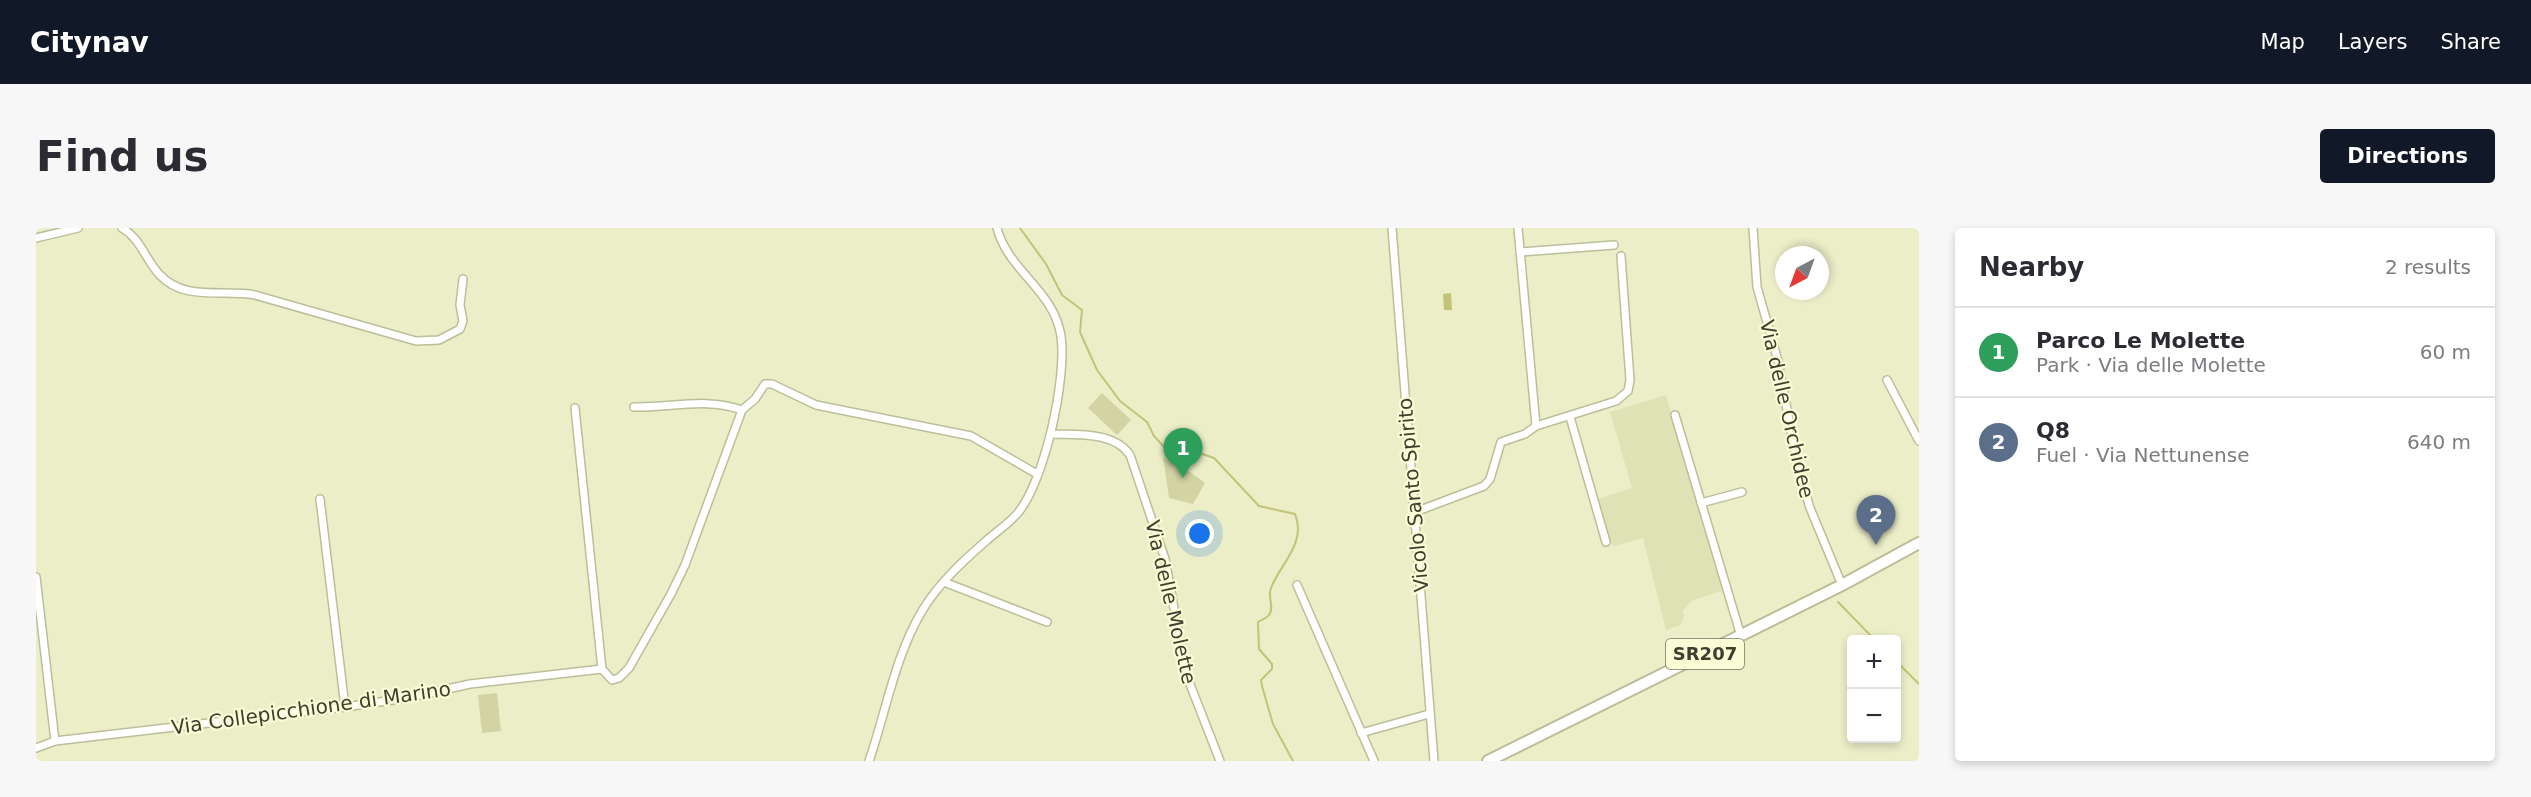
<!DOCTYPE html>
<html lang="en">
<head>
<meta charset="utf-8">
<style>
  body { margin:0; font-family:"DejaVu Sans",sans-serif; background:#f7f7f7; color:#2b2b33 }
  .controls { position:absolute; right:18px; bottom:18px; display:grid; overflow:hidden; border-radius:6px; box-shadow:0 3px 9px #0003 }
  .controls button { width:54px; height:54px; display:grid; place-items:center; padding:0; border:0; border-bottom:2px solid #e1e1e2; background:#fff; color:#2b2b33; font:30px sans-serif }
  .compass { position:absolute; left:1739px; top:18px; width:54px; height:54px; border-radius:50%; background:#fff; box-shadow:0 3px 9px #0003; rotate:221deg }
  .you { position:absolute; left:1164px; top:306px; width:21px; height:21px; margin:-15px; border:4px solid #fff; border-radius:50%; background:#1a73e8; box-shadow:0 0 0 9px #1a73e833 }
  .badge { display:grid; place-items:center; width:39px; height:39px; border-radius:50%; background:#111827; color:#fff; font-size:20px; font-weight:700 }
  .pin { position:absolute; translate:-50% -50px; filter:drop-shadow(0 2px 3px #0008) }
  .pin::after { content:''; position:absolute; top:32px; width:21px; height:18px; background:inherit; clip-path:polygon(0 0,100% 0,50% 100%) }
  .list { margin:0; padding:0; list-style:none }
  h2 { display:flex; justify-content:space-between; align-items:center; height:78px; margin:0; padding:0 24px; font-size:26px }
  h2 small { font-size:20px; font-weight:400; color:#7c7c81 }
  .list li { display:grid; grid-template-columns:39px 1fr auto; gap:18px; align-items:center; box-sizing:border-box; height:90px; padding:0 24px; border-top:2px solid #e1e1e2 }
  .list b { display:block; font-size:22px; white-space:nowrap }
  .list p { margin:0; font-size:20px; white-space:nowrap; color:#7c7c81 }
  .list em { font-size:20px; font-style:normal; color:#7c7c81 }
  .map { position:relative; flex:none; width:1883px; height:533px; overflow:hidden; border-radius:6px }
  header { display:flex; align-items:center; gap:36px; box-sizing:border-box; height:84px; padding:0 30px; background:#111827; color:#fff }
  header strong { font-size:28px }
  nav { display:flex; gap:33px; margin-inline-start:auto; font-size:21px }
  .intro { display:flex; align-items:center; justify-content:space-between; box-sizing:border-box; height:144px; padding:0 36px }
  h1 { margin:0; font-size:42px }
  .button { padding:15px 27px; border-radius:6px; background:#111827; color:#fff; font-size:21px; font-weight:700 }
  main { display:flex; gap:36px; padding:0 36px }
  aside { flex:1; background:#fff; border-radius:6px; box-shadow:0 3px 9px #0003 }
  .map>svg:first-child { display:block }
  .built { fill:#dfe2b5 }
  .green { fill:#d2d4a4 }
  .water { fill:#c1c477 }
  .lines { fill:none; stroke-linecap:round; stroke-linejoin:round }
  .stream { stroke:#c1c477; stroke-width:2 }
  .street-casing { stroke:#bcbe99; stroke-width:10 }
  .primary-casing { stroke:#bcbe99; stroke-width:14 }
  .street { stroke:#fff; stroke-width:7 }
  .primary { stroke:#fff; stroke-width:10 }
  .labels { text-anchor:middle; stroke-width:4.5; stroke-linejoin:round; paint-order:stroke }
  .shield { fill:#f9fcd5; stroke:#757761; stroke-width:1.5 }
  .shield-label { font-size:18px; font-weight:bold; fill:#3d3e2f }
  .street-label { font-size:20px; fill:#3d3e2f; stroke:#f9fcd5 }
</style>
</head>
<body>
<header>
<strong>Citynav</strong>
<nav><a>Map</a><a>Layers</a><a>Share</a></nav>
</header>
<div class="intro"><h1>Find us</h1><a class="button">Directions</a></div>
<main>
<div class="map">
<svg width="1883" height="533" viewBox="0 0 1883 533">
  <rect width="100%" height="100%" fill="#eceec8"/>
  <path class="built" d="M1630,167L1688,362L1655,373L1647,383L1648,389L1644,397L1630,402L1607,310L1578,318L1573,312L1562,271L1596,260L1574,184Z"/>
  <g class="green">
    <path d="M1066,165L1095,192L1081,207L1052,180Z"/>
    <path d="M1127,229L1133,234L1139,233L1169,255L1157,276L1133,270Z"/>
    <path d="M461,465L465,503L446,505L442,467Z"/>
  </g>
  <path class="water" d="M1415,65L1416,82H1408L1407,66Z"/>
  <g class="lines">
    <g class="stream">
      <path d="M984,0L1010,36L1026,67L1046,82L1044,104L1061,142L1084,173L1111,194L1118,208L1129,220H1149L1178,230L1223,278L1259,286C1271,315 1244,336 1235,360C1231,369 1239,379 1233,387C1230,391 1226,391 1222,394L1223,421L1236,436V441L1225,452L1226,458L1237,496L1257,533"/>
      <path d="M1802,374L1839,412"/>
      <path d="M1860,433L1883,456"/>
    </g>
    <defs>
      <g id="street">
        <path d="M86,0C105,11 109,31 123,46C148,74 187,61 219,67L380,113L403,112L424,101L427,93L424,77L427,51"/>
        <path d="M1356,0L1398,533"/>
        <path d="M1717,0L1721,59L1742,133L1761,236L1774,280L1806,357"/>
        <path d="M0,10L42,0"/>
        <path d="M1484,24L1578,17"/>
        <path d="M1851,152L1883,213"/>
        <path d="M598,179C635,180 670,169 706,182"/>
        <path d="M539,180L566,441L576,452L583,450L593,440L635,366L649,337L706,182L719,171L729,156H736L780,177L935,208L1001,246"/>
        <path d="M1639,187L1705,408"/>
        <path d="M1534,189L1570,314"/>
        <path d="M1500,198L1580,173L1592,163L1594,152L1585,28"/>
        <path d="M1015,206C1040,207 1078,203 1094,227L1129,331L1150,446L1184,533"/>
        <path d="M284,271L309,479"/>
        <path d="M1665,275L1706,264"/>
        <path d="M1379,284L1448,258L1454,251L1465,214L1489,206L1500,198L1482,0"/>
        <path d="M0,349L19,513"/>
        <path d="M908,354L1011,394"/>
        <path d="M1261,357L1338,533"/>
        <path d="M1325,505L1393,486"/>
        <path d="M0,520L19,513L309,479L371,470L434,456L566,441"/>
        <path d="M833,533C850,484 859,428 886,383C902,356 927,333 950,313C960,304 972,296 981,286C1009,253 1031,150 1025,108C1018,62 972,43 961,0"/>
      </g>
      <path id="primary" d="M1452,533L1806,357L1883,315"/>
    </defs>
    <use href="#street" class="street-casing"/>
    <use href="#primary" class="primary-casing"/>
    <use href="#street" class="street"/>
    <use href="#primary" class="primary"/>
  </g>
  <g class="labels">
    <rect class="shield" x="1630" y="411" width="78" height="30" rx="4.5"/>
    <g class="shield-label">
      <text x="1669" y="432">SR207</text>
    </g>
    <g class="street-label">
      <text transform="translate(1751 181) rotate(77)" y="7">Via delle Orchidee</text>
      <text transform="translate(1377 267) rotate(-95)" y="7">Vicolo Santo Spirito</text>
      <text transform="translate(1135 374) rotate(77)" y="7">Via delle Molette</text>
      <text transform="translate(275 480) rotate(-8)" y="7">Via Collepicchione di Marino</text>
    </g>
  </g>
</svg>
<div class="controls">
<button>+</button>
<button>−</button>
</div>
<svg class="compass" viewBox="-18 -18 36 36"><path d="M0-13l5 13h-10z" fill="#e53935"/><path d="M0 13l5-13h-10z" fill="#7c7c81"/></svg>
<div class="you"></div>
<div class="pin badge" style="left:1147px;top:250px;background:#2e9e5b">1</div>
<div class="pin badge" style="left:1840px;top:317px;background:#5c6f8a">2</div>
</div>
<aside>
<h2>Nearby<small>2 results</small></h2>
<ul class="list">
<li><span class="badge" style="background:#2e9e5b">1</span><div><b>Parco Le Molette</b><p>Park · Via delle Molette</p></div><em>60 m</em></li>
<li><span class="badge" style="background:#5c6f8a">2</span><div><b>Q8</b><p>Fuel · Via Nettunense</p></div><em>640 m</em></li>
</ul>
</aside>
</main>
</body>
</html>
